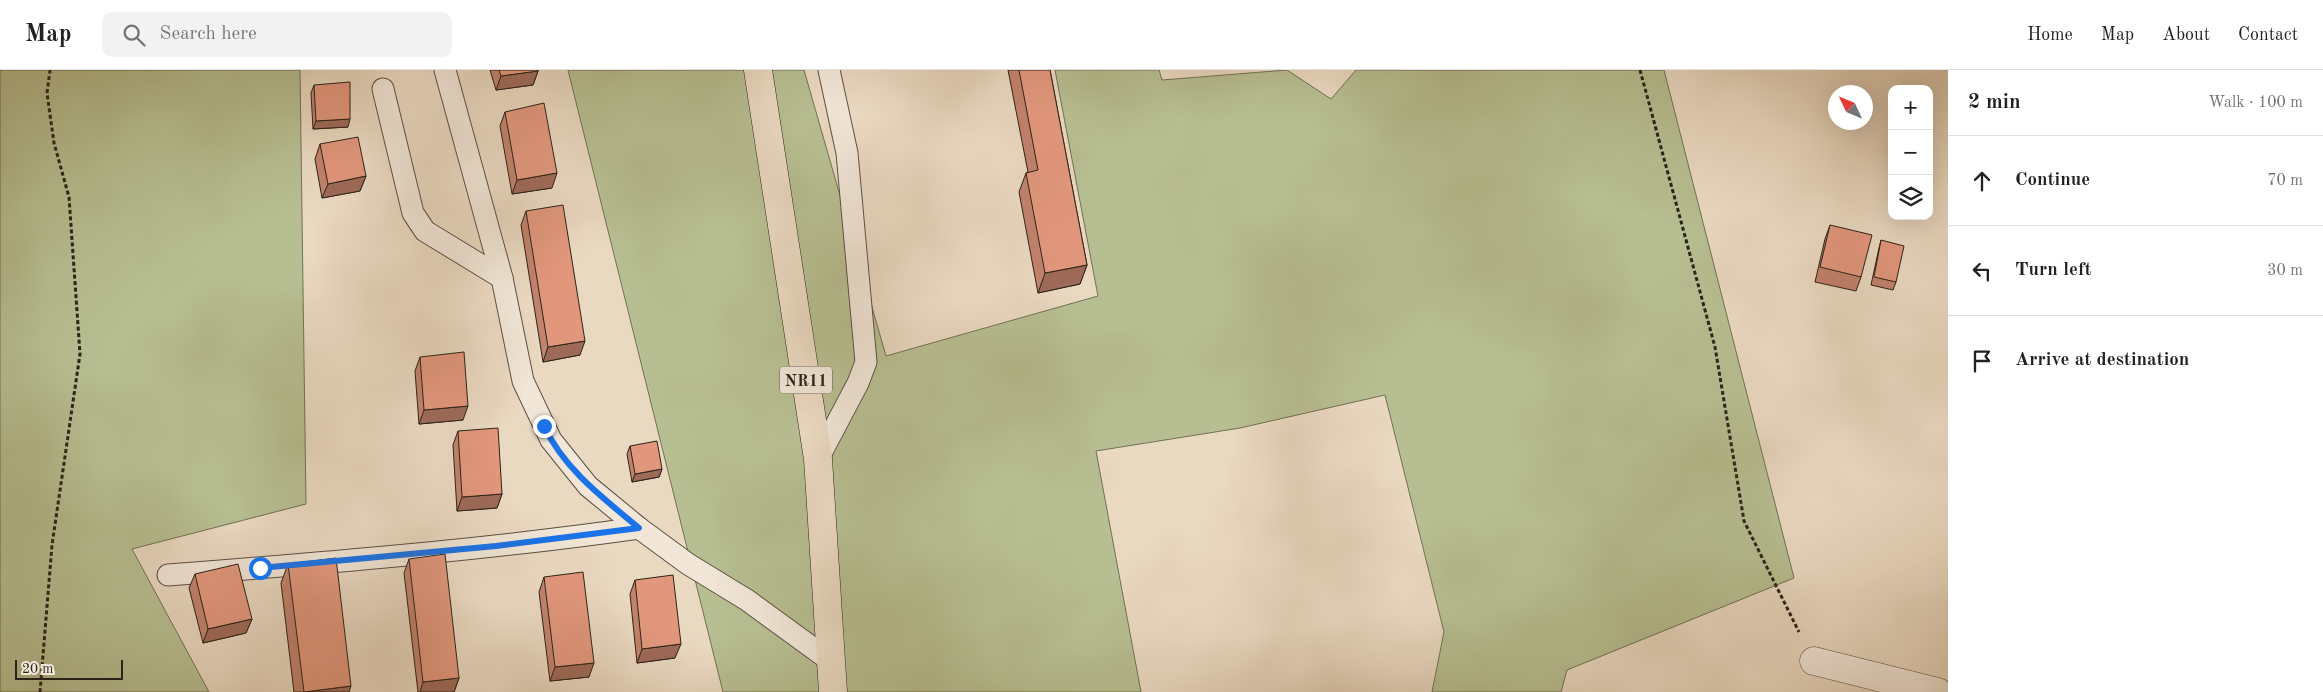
<!DOCTYPE html>
<html lang="en">
<head>
<meta charset="utf-8">
<style>
  body { margin:0; font-family:"Old Standard TT",serif; background:#f2f2f2; color:#202124 }
  .controls { position:absolute; right:15px; top:15px; display:grid; overflow:hidden; border-radius:10px; box-shadow:0 5px 20px #0002 }
  .controls button { width:45px; height:45px; display:grid; place-items:center; padding:0; border:0; border-bottom:1px solid #e0e0e0; background:#fff; color:#202124; font:25px sans-serif }
  .compass { position:absolute; left:1828px; top:15px; width:45px; height:45px; border-radius:50%; background:#fff; box-shadow:0 5px 20px #0002; rotate:314deg }
  .scale { position:absolute; left:15px; bottom:12px; width:108px; box-sizing:border-box; padding-left:5px; border:2px solid #2b2319; border-top:0; font-size:14px; line-height:18px; white-space:nowrap; color:#2b2319; -webkit-text-stroke:4px #f1e6d7; paint-order:stroke }
  .stop { position:absolute; width:15px; height:15px; margin:-11px; border:4px solid #1a73e8; border-radius:50%; background:#fff }
  .stop.end { background:#1a73e8; border-color:#fff; box-shadow:0 1px 5px #0008 }
  .list { margin:0; padding:0; list-style:none }
  h2 { display:flex; justify-content:space-between; align-items:center; height:65px; margin:0; padding:0 20px; font-size:21px }
  h2 small { font-size:16px; font-weight:400; color:#757577 }
  .list li { display:grid; grid-template-columns:32px 1fr auto; gap:15px; align-items:center; box-sizing:border-box; height:90px; padding:0 20px; border-top:1px solid #e0e0e0 }
  .list b { display:block; font-size:19px; white-space:nowrap }
  .list em { font-size:16px; font-style:normal; color:#757577 }
  .icon { flex:none; width:28px; height:28px; fill:none; stroke:currentColor; stroke-width:2; stroke-linecap:round; stroke-linejoin:round }
  .map { position:relative; flex:none; width:1948px; height:622px; overflow:hidden }
  header { display:flex; align-items:center; gap:30px; box-sizing:border-box; height:70px; padding:0 25px; background:#fff; border-bottom:1px solid #e0e0e0 }
  header strong { font-size:24px }
  nav { display:flex; gap:28px; margin-inline-start:auto; font-size:18px }
  .search { width:350px; height:45px; background:#f2f2f2; display:flex; align-items:center; gap:12px; box-sizing:border-box; padding:0 18px; border-radius:10px; color:#757577; font-size:19px }
  main { display:flex }
  aside { flex:1; background:#fff }
  .map>svg:first-child { display:block }
  .green { fill:#b7bf92; stroke:#717156 }
  .lines { fill:none; stroke-linecap:round; stroke-linejoin:round }
  .lane-casing { stroke:#5b5043; stroke-width:23 }
  .street-casing { stroke:#5b5043; stroke-width:29 }
  .highway-casing { stroke:#2b2319; stroke-width:29 }
  .path { stroke:#2b2319; stroke-width:3; stroke-dasharray:4 2.5; stroke-linecap:butt }
  .lane { stroke:#f1e6d7; stroke-width:21 }
  .street { stroke:#f1e6d7; stroke-width:28 }
  .highway { stroke:#ead9c1; stroke-width:28 }
  .wall { fill:#c2826c; stroke:#2b2319 }
  .shaded-wall { fill:#9e6a58; stroke:#2b2319 }
  .building { fill:#e2977d; stroke:#2b2319 }
  .route { stroke:#1a73e8; stroke-width:6 }
  .labels { text-anchor:middle; stroke-width:4; stroke-linejoin:round; paint-order:stroke }
  .shield { fill:#f1e6d7; stroke:#665e52; stroke-width:1 }
  .shield-label { font-size:16px; font-weight:bold; fill:#2b2319 }
</style>
</head>
<body>
<header>
<strong>Map</strong>
<div class="search"><svg class="icon" aria-label="search" viewBox="0 0 24 24"><circle cx="10" cy="10" r="6"/><path d="M15 15l6 6"/></svg>Search here</div>
<nav><a>Home</a><a>Map</a><a>About</a><a>Contact</a></nav>
</header>
<main>
<div class="map">
<svg width="1948" height="622" viewBox="0 0 1948 622">
  <rect width="100%" height="100%" fill="#ead9c1"/>
  <filter id="stains"><feTurbulence type="fractalNoise" baseFrequency=".004" numOctaves="4"/><feColorMatrix values="0 0 0 0 .2 0 0 0 0 .09 0 0 0 0 .02 0 0 0 .5 -.17"/></filter>
  <radialGradient id="worn" r=".72"><stop offset=".6" stop-color="#630" stop-opacity="0"/><stop offset="1" stop-color="#630" stop-opacity=".3"/></radialGradient>
  <g class="green">
    <path d="M0,0H300L306,434L132,479L209,622H0Z"/>
    <path d="M568,0H804L886,286L1098,226L1055,0H1159L1162,10L1287,0L1331,29L1356,0H1664L1794,508L1567,600L1561,622H1432L1444,562L1385,325L1240,358L1096,381L1141,622H723Z"/>
  </g>
  <g class="lines">
    <defs>
      <g id="lane">
        <path d="M445,0L502,208L523,311L551,370L588,416L639,458L688,494L747,530L832,592"/>
        <path d="M383,19L413,143L425,161L502,208"/>
        <path d="M818,389L858,313L866,292L847,83L829,0"/>
        <path d="M168,505C325,493 483,480 639,458"/>
      </g>
      <path id="street" d="M1814,591L1938,622"/>
      <path id="highway" d="M758,0L818,389L833,622"/>
    </defs>
    <use href="#lane" class="lane-casing"/>
    <use href="#street" class="street-casing"/>
    <use href="#highway" class="highway-casing"/>
    <g class="path">
      <path d="M1640,0L1715,277L1744,451L1799,562"/>
      <path d="M40,622L52,475L80,284L69,127L54,73L47,23L50,0"/>
    </g>
    <use href="#lane" class="lane"/>
    <use href="#street" class="street"/>
    <use href="#highway" class="highway"/>
  </g>
  <g class="wall">
    <path d="M490,0H538V1L533,15L496,20Z"/>
    <path d="M1008,0H1050L1087,195L1080,214L1038,223L1019,122L1026,103L1028,102Z"/>
    <path d="M314,15L348,57L313,59L311,23Z"/>
    <path d="M505,42L552,118L512,124L500,56Z"/>
    <path d="M320,74L366,106L360,121L322,128L315,89Z"/>
    <path d="M526,141L580,285L543,292L521,155Z"/>
    <path d="M1830,155L1861,207L1856,221L1815,212L1825,169Z"/>
    <path d="M1881,170L1896,212L1893,220L1871,215L1879,178Z"/>
    <path d="M420,287L463,350L419,354L415,301Z"/>
    <path d="M458,361L502,424L497,438L457,441L453,375Z"/>
    <path d="M630,376L662,399L659,407L632,412L627,384Z"/>
    <path d="M409,489L459,608L454,622H418L404,503Z"/>
    <path d="M288,494L349,622H294L281,513Z"/>
    <path d="M195,504L252,549L246,563L203,573L189,518Z"/>
    <path d="M544,507L589,607L550,611L539,522Z"/>
    <path d="M635,510L675,588L637,593L630,524Z"/>
  </g>
  <g class="shaded-wall">
    <path d="M538,1L533,15L496,20L501,6Z"/>
    <path d="M350,49L348,57L313,59L316,51Z"/>
    <path d="M557,103L552,118L512,124L517,110Z"/>
    <path d="M366,106L360,121L322,128L328,114Z"/>
    <path d="M1087,195L1080,214L1038,223L1045,203Z"/>
    <path d="M585,271L580,285L543,292L548,277Z"/>
    <path d="M468,336L463,350L419,354L424,340Z"/>
    <path d="M662,399L659,407L632,412L635,404Z"/>
    <path d="M502,424L497,438L457,441L462,427Z"/>
    <path d="M252,549L246,563L203,573L208,559Z"/>
    <path d="M681,574L675,588L637,593L642,579Z"/>
    <path d="M594,593L589,607L550,611L555,597Z"/>
    <path d="M459,608L454,622H420L423,612Z"/>
    <path d="M351,616L349,622H306Z"/>
  </g>
  <g class="building">
    <path d="M499,0H538V1L501,6Z"/>
    <path d="M1019,0H1050L1087,195L1045,203L1026,103L1038,100Z"/>
    <path d="M350,12V49L316,51L314,15Z"/>
    <path d="M544,33L557,103L517,110L505,42Z"/>
    <path d="M358,67L366,106L328,114L320,74Z"/>
    <path d="M563,135L585,271L548,277L526,141Z"/>
    <path d="M1830,155L1872,165L1861,207L1820,197Z"/>
    <path d="M1881,170L1904,176L1896,212L1874,207Z"/>
    <path d="M464,282L468,336L424,340L420,287Z"/>
    <path d="M498,358L502,424L462,427L458,361Z"/>
    <path d="M657,371L662,399L635,404L630,376Z"/>
    <path d="M445,484L459,608L423,612L409,489Z"/>
    <path d="M336,488L351,616L304,622L288,494Z"/>
    <path d="M238,494L252,549L208,559L195,504Z"/>
    <path d="M583,502L594,593L555,597L544,507Z"/>
    <path d="M673,505L681,574L642,579L635,510Z"/>
  </g>
  <g class="lines">
    <path class="route" d="M260,498L496,476L639,458C603,428 564,399 544,356"/>
  </g>
  <g class="labels">
    <rect class="shield" x="780" y="296.5" width="52" height="27" rx="4"/>
    <g class="shield-label">
      <text x="806" y="316">NR11</text>
    </g>
  </g>
  <rect width="100%" height="100%" filter="url(#stains)"/>
  <rect width="100%" height="100%" fill="url(#worn)"/>
</svg>
<div class="controls">
<button>+</button>
<button>−</button>
<button><svg class="icon" aria-label="layers" viewBox="0 0 24 24"><path d="M12 4l9 5-9 5-9-5zM3 14l9 5 9-5"/></svg></button>
</div>
<svg class="compass" viewBox="-18 -18 36 36"><path d="M0-13l5 13h-10z" fill="#e53935"/><path d="M0 13l5-13h-10z" fill="#757577"/></svg>
<div class="scale">20 m</div>
<div class="stop" style="left:260px;top:498px"></div>
<div class="stop end" style="left:544px;top:356px"></div>
</div>
<aside>
<h2>2 min<small>Walk · 100 m</small></h2>
<ul class="list">
<li><svg class="icon" aria-label="ahead" viewBox="0 0 24 24"><path d="M12 20V5M6 11l6-6 6 6"/></svg><div><b>Continue</b></div><em>70 m</em></li>
<li><svg class="icon" aria-label="left" viewBox="0 0 24 24"><path d="M17 20v-9H6M10 6l-5 5 5 5"/></svg><div><b>Turn left</b></div><em>30 m</em></li>
<li><svg class="icon" aria-label="arrive" viewBox="0 0 24 24"><path d="M6 21V4h12l-3 4 3 4H6"/></svg><div><b>Arrive at destination</b></div></li>
</ul>
</aside>
</main>
</body>
</html>
